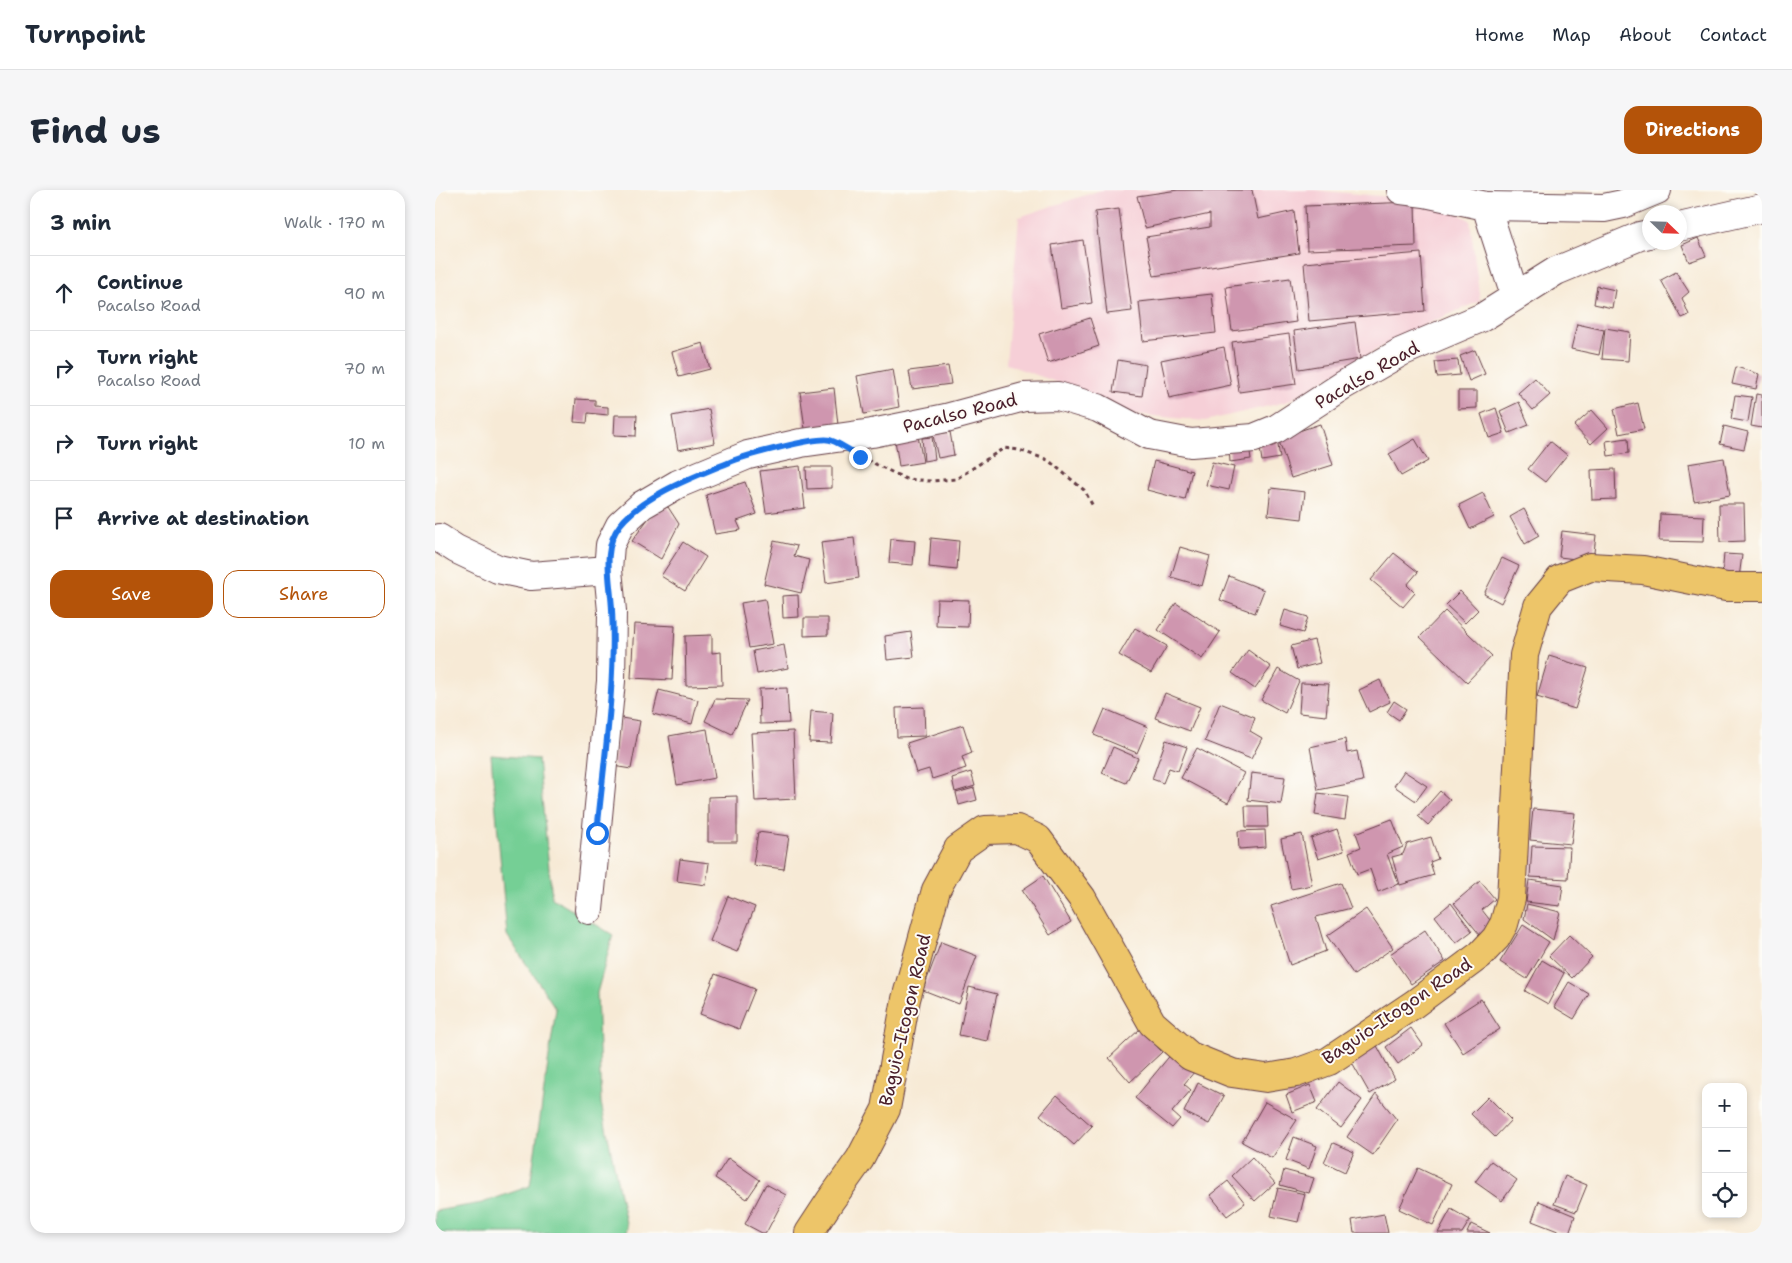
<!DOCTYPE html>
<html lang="en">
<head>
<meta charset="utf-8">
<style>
  body { margin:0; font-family:"Shantell Sans",sans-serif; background:#f6f6f7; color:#1f2937 }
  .controls { position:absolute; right:15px; bottom:15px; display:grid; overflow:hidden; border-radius:10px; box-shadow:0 2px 8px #0003 }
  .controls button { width:45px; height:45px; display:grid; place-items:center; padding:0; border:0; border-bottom:1px solid #e0e1e3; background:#fff; color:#1f2937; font:25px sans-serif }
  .compass { position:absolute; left:1207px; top:15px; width:45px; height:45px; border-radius:50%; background:#fff; box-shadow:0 2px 8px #0003; rotate:113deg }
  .stop { position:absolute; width:15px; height:15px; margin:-11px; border:4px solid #1a73e8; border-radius:50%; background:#fff }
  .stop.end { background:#1a73e8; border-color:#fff; box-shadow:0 1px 5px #0008 }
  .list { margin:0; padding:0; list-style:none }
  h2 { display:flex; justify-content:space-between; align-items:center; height:65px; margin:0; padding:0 20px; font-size:21px }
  h2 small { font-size:16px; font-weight:400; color:#747a83 }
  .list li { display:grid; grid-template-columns:32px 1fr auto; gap:15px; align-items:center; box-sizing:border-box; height:75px; padding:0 20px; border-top:1px solid #e0e1e3 }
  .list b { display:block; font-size:19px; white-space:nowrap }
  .list p { margin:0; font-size:16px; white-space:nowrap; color:#747a83 }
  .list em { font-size:16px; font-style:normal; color:#747a83 }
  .actions { display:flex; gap:10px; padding:15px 20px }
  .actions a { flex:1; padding:11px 0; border:1px solid #b45309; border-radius:15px; text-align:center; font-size:18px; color:#b45309 }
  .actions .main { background:#b45309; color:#fff }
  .icon { flex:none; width:28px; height:28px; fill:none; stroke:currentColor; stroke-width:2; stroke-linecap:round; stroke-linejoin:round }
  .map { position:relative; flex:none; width:1327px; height:1043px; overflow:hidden; border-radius:15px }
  header { display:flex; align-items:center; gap:30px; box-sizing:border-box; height:70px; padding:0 25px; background:#fff; border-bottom:1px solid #e0e1e3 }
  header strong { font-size:24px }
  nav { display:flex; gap:28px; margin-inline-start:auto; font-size:18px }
  .intro { display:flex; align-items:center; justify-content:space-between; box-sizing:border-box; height:120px; padding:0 30px }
  h1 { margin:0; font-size:35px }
  .button { padding:12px 22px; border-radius:15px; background:#b45309; color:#fff; font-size:18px; font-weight:700 }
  main { display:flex; gap:30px; padding:0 30px }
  aside { flex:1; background:#fff; border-radius:15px; box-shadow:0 2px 8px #0003 }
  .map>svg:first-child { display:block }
  .built { fill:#f6cfd7 }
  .green { fill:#75cf95; stroke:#607760 }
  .building { fill:#cf96af }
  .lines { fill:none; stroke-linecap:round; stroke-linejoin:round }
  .minor-casing { stroke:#643d45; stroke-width:30 }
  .major-casing { stroke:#643d45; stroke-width:30 }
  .path { stroke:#643d45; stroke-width:3; stroke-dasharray:4 4; stroke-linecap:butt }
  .minor { stroke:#fff; stroke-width:28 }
  .major { stroke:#edc569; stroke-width:28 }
  .route { stroke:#1a73e8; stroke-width:6 }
  .labels { text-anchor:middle; stroke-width:4; stroke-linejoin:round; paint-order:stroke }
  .street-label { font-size:18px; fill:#4a1f2b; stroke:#fdfcf7 }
</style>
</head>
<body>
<header>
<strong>Turnpoint</strong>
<nav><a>Home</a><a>Map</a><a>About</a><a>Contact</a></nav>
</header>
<div class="intro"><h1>Find us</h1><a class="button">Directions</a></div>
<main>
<aside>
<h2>3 min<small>Walk · 170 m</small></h2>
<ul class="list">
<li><svg class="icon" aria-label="ahead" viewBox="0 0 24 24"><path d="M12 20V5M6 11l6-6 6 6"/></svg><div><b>Continue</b><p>Pacalso Road</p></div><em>90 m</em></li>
<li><svg class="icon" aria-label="right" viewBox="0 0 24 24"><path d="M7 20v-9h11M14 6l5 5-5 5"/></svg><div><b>Turn right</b><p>Pacalso Road</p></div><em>70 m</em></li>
<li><svg class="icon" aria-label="right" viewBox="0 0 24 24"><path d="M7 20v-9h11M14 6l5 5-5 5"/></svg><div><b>Turn right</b></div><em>10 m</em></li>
<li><svg class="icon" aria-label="arrive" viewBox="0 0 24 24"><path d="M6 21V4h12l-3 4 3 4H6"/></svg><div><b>Arrive at destination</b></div></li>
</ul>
<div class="actions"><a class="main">Save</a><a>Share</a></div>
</aside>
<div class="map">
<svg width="1327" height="1043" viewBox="0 0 1327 1043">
  <rect width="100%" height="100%" fill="#fdfcf7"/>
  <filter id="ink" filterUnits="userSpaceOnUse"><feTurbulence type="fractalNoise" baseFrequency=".02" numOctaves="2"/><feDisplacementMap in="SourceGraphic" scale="10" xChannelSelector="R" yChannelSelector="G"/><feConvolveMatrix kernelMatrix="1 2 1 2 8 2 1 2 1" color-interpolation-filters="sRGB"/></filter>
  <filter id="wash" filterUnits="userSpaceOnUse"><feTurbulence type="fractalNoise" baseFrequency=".0096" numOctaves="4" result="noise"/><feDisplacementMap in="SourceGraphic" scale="20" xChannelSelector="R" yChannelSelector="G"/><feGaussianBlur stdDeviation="1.12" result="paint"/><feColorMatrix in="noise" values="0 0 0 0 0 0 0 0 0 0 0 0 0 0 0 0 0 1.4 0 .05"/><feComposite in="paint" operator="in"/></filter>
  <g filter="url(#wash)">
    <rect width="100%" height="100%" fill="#f7ead6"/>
    <path class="built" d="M666,0H880L999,11L1035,30L1045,111L971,143L851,212L770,231L699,224L649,202L571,174L584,27Z"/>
    <path class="green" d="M56,565L103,569L117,708L178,745L162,803L166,913L192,1038L191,1043H0V1021L47,1013L95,996L121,819L72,745Z"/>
    <g id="blocks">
      <g class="building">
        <path d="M743,0H817L823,29L859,21L864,63L719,86L711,47L775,37V24L710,38L702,6Z"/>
        <path d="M980,12L981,56L872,60L870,16Z"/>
        <path d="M684,19L697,121L672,124L660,22Z"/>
        <path d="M1263,48L1271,66L1254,72L1247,55Z"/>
        <path d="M648,50L657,113L626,118L617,55Z"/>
        <path d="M986,63L990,121L874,131L869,73Z"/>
        <path d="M1241,82L1254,102L1247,108L1254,125L1247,128L1226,90Z"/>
        <path d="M855,88L861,132L797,141L791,97Z"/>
        <path d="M1162,96L1180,100L1177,118L1159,114Z"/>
        <path d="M777,104L781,143L708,151L704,112Z"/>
        <path d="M655,128L664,156L613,173L604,144Z"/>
        <path d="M920,132L925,169L864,179L859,141Z"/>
        <path d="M1142,134L1169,140L1164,165L1136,159Z"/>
        <path d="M1170,138L1195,142L1193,171L1167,169Z"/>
        <path d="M854,144L861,194L804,202L797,152Z"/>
        <path d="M268,153L275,179L244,187L237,162Z"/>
        <path d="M789,157L796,195L734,208L726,170Z"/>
        <path d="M1040,160L1050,184L1034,191L1025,166Z"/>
        <path d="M683,170L711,175L707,206L678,202Z"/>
        <path d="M1023,170L1025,185L1002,187L1000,172Z"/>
        <path d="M513,176L516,194L477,199L474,181Z"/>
        <path d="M1301,177L1324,184L1321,199L1297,194Z"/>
        <path d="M458,179L464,217L429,224L422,186Z"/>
        <path d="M1100,188L1115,205L1098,220L1083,203Z"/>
        <path d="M399,198L403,235L370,239L365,202Z"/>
        <path d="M1023,201H1042V218L1023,219Z"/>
        <path d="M1321,204L1327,205V238L1316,236Z"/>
        <path d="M1300,205L1317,207L1313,232L1296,229Z"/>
        <path d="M141,209L160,210V216L173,217V225L153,223L152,233L139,232Z"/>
        <path d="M1084,212L1094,235L1074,243L1065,221Z"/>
        <path d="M1203,213L1209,239L1184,244L1179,219Z"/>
        <path d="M1061,218L1069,243L1054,248L1046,224Z"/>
        <path d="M274,219L280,253L243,260L237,226Z"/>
        <path d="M1157,220L1173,238L1156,254L1139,236Z"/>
        <path d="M180,225H202L201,246L179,245Z"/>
        <path d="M885,234L898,275L856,288L843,248Z"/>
        <path d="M1289,236L1313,242L1309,259L1285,254Z"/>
        <path d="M515,242L519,265L503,268L498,245Z"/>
        <path d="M483,246L488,272L464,276L460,250Z"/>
        <path d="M497,247L500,269L489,271L487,248Z"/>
        <path d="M1193,248L1194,263L1173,266L1171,251Z"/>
        <path d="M842,249L845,268L827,271L824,252Z"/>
        <path d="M980,249L993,271L966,286L954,264Z"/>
        <path d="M1115,251L1132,265L1110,292L1093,279Z"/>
        <path d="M814,255L816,269L795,272L794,258Z"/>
        <path d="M1289,268L1295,305L1259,311L1253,274Z"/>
        <path d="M719,271L757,281L750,310L712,300Z"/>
        <path d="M777,272L799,277L794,300L771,295Z"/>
        <path d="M365,276L370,318L331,323L325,281Z"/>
        <path d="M371,277H397V298L372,299Z"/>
        <path d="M1180,279L1181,309L1157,310L1156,280Z"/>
        <path d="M310,292L322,324L302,331L306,340L280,344L271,305Z"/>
        <path d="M836,298L870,302L867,329L833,325Z"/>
        <path d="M1048,303L1059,327L1035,339L1024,315Z"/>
        <path d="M1284,314H1309L1310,351L1285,352Z"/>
        <path d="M233,317L244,334L226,369L197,351L218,322Z"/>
        <path d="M1089,319L1104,346L1090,354L1075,327Z"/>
        <path d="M1225,324L1269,326L1268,352L1224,351Z"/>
        <path d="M1127,341L1161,345L1158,371L1124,367Z"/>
        <path d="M419,348L424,388L391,393L386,352Z"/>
        <path d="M496,348L524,351L522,380L494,377Z"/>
        <path d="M456,349L480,351L478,375L454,373Z"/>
        <path d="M339,351L362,356L359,366L374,370L366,403L329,394Z"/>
        <path d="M248,352L271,367L250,401L226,386Z"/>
        <path d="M745,357L775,366L767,396L736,387Z"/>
        <path d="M959,363L983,382L972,395L980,403L968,417L936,390Z"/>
        <path d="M1289,364L1307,365L1304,388L1287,386Z"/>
        <path d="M1067,368L1084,376L1066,413L1049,404Z"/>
        <path d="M794,386L829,400L820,423L785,410Z"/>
        <path d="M1025,401L1043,420L1030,433L1011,415Z"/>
        <path d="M363,405L364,427L348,428L347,406Z"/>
        <path d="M330,409L338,454L314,458L306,413Z"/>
        <path d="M502,409L534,410L533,437L501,436Z"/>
        <path d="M741,413L785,442L767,469L723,440Z"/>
        <path d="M850,420L873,427L868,443L845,436Z"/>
        <path d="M1010,421L1057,466L1032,492L985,447Z"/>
        <path d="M369,428H393V445L369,446Z"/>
        <path d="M199,434L240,436L237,490L196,488Z"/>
        <path d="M700,438L732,456L716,483L684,465Z"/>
        <path d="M476,442L479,467L452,470L450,446Z"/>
        <path d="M277,445V463L286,462L287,495L251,496L250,446Z"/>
        <path d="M879,450L885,473L862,479L856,456Z"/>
        <path d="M349,455L353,478L322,484L318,461Z"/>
        <path d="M813,460L836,477L820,499L797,483Z"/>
        <path d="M1114,466L1153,478L1140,519L1102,507Z"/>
        <path d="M843,479L864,491L850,523L826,510Z"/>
        <path d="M945,490L955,512L934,522L924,500Z"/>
        <path d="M866,493L894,494L891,526L864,523Z"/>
        <path d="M352,498L354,533L325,534L324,499Z"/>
        <path d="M224,500L263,510L257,534L218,524Z"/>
        <path d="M730,503L765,517L755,541L720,528Z"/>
        <path d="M280,509L313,510L297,544L270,531Z"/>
        <path d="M959,511L971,519L964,530L952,522Z"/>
        <path d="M785,513L820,527L815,541L827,548L816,569L770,551Z"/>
        <path d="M489,517L490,546L462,547L461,518Z"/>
        <path d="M670,519L713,537L702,563L659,545Z"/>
        <path d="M376,521L398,523L396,553L374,552Z"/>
        <path d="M186,528L205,531L196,579L178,576Z"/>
        <path d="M528,535L537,563L527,567L531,578L497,589L494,579L481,583L472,553Z"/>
        <path d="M272,539L280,588L242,595L234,546Z"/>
        <path d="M358,541L361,609L320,611L316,543Z"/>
        <path d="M910,549L912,563L922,561L928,591L883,600L875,557Z"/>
        <path d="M731,550L752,557L743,581L734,578L728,593L717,589Z"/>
        <path d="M678,557L703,568L691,593L667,583Z"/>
        <path d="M762,558L809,583L793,613L746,588Z"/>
        <path d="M969,581L992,596L981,611L959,596Z"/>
        <path d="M536,582L540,596L520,602L517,588Z"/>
        <path d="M816,583L850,587L846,614L813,610Z"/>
        <path d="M539,598L542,610L524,615L521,603Z"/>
        <path d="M1005,601L1015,610L993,635L983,626Z"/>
        <path d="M883,603L913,607L910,630L880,625Z"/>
        <path d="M302,606V652H273V607Z"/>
        <path d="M810,616H832L833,637H811Z"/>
        <path d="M1098,619L1140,623L1136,654L1095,650Z"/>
        <path d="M957,629L968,657L952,664L963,694L943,702L935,679L922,684L914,662L926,657L921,643Z"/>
        <path d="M902,639L909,661L883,669L876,648Z"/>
        <path d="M830,640L831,657L804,659L803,641Z"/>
        <path d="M323,642L354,646L349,679L318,675Z"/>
        <path d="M867,644L877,695L856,699L846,649Z"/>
        <path d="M996,647L1003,669L995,672L999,685L965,695L957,667L968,664L972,654Z"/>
        <path d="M1097,656L1135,657L1133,689L1095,687Z"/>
        <path d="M245,669L274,673L271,695L242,691Z"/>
        <path d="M608,686L636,732L615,745L587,700Z"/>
        <path d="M1094,690L1128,695L1125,716L1091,712Z"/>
        <path d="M1045,691L1060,709L1047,720L1058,734L1045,745L1019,713Z"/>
        <path d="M906,693L916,718L881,727L891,761L855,775L836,716Z"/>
        <path d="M293,706L320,717L302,762L275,751Z"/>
        <path d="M1016,713L1037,741L1021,753L1000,726Z"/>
        <path d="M1092,714L1125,722L1118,750L1089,729Z"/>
        <path d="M931,719L958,758L919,785L892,746Z"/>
        <path d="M1088,735L1114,752L1092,789L1065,772Z"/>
        <path d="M990,740L1010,771L976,794L955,764Z"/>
        <path d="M1134,745L1157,767L1137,788L1114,766Z"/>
        <path d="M506,752L542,766L524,814L488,800Z"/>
        <path d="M1107,770L1129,783L1113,814L1090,801Z"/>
        <path d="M280,784L320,799L304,839L265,824Z"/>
        <path d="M1134,792L1154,804L1139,829L1119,817Z"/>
        <path d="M534,797L562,804L552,851L524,845Z"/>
        <path d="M1046,809L1065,839L1028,863L1009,833Z"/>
        <path d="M706,838L727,862L695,892L674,868Z"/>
        <path d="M976,838L988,855L963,874L951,857Z"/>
        <path d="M940,852L960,889L935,904L914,867Z"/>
        <path d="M737,863L760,881L749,894L756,900L737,922L745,929L737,938L700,908Z"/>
        <path d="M903,892L927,910L906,938L882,920Z"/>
        <path d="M763,893L789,906L774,934L749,922Z"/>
        <path d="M875,895L882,912L857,922L851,905Z"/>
        <path d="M941,904L962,930L938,965L912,947Z"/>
        <path d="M622,905L657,936L639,955L605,925Z"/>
        <path d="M1053,907L1076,930L1060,947L1036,924Z"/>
        <path d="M830,912L862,930L837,968L807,952Z"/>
        <path d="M859,947L882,956L874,979L851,970Z"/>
        <path d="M898,953L919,962L910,982L889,972Z"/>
        <path d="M817,967L840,993L820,1011L797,986Z"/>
        <path d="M293,968L325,990L312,1009L280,988Z"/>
        <path d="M1056,971L1082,990L1067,1011L1040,992Z"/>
        <path d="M983,978L1017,994L998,1035L964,1019Z"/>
        <path d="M849,980L879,988L874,1003L845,995Z"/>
        <path d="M1130,986L1152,995L1141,1022L1119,1014Z"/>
        <path d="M793,991L810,1013L792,1026L775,1005Z"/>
        <path d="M331,994L351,1005L331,1043H327L310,1034Z"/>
        <path d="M843,998L870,1004L863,1032L836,1026Z"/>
        <path d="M1104,1011L1140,1026L1134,1043H1128L1097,1031Z"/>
        <path d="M1016,1019L1035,1030L1027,1043H1003Z"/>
        <path d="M949,1024L953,1043H919L917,1030Z"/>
        <path d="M1036,1034L1055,1043H1032Z"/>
      </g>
    </g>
  </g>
  <g filter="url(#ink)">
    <use href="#blocks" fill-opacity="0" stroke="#643d45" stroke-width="1"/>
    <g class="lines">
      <defs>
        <g id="minor">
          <path d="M966,0L990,3L1051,16L1080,106"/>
          <path d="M1051,16L1169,18L1188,14L1222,0"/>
          <path d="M1244,37L1327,18"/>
          <path d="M4,348L21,359L63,379L96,386L173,380"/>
          <path d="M154,720L176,491L177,421L173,380L175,355L185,335L207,315L243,294L313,265L366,253L437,243L511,228L589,207L623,206L663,218L714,245L756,253L819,248L841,239L907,196L966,162L1048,127L1121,81L1205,46L1214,44"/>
        </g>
        <path id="major" d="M374,1043L395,1011L425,969L451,919L471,809L501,700L523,659L550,640L582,639L603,649L647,708L717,833L755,866L797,883L831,888L861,883L894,871L979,814L1045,765L1061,748L1069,734L1076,709L1089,465L1103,416L1125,389L1155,377L1208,380L1291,397H1327"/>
      </defs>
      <use href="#minor" class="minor-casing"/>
      <use href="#major" class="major-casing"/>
      <path class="path" d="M432,270L471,289L496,291L521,289L569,258L584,260L613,270L649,300L659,318"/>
      <use href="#minor" class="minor"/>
      <use href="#major" class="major"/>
    </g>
  </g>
  <g class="lines" filter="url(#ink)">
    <path class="route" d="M162,643C169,571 181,492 177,420C176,392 166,359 185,335C209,304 264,285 300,270C313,265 384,246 395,250C405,253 416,261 425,267"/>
  </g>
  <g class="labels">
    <g class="street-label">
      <text transform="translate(932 185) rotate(-30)" y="6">Pacalso Road</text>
      <text transform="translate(525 223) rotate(-14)" y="6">Pacalso Road</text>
      <text transform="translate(962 821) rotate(-34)" y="6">Baguio-Itogon Road</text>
      <text transform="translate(470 830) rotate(-77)" y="6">Baguio-Itogon Road</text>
    </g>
  </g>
</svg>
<div class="controls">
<button>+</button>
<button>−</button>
<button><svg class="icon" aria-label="locate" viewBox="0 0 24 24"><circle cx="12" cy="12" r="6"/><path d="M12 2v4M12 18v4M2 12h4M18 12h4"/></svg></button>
</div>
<svg class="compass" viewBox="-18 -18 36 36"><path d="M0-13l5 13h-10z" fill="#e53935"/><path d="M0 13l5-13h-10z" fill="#747a83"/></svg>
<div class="stop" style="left:162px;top:643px"></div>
<div class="stop end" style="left:425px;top:267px"></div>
</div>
</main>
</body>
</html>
